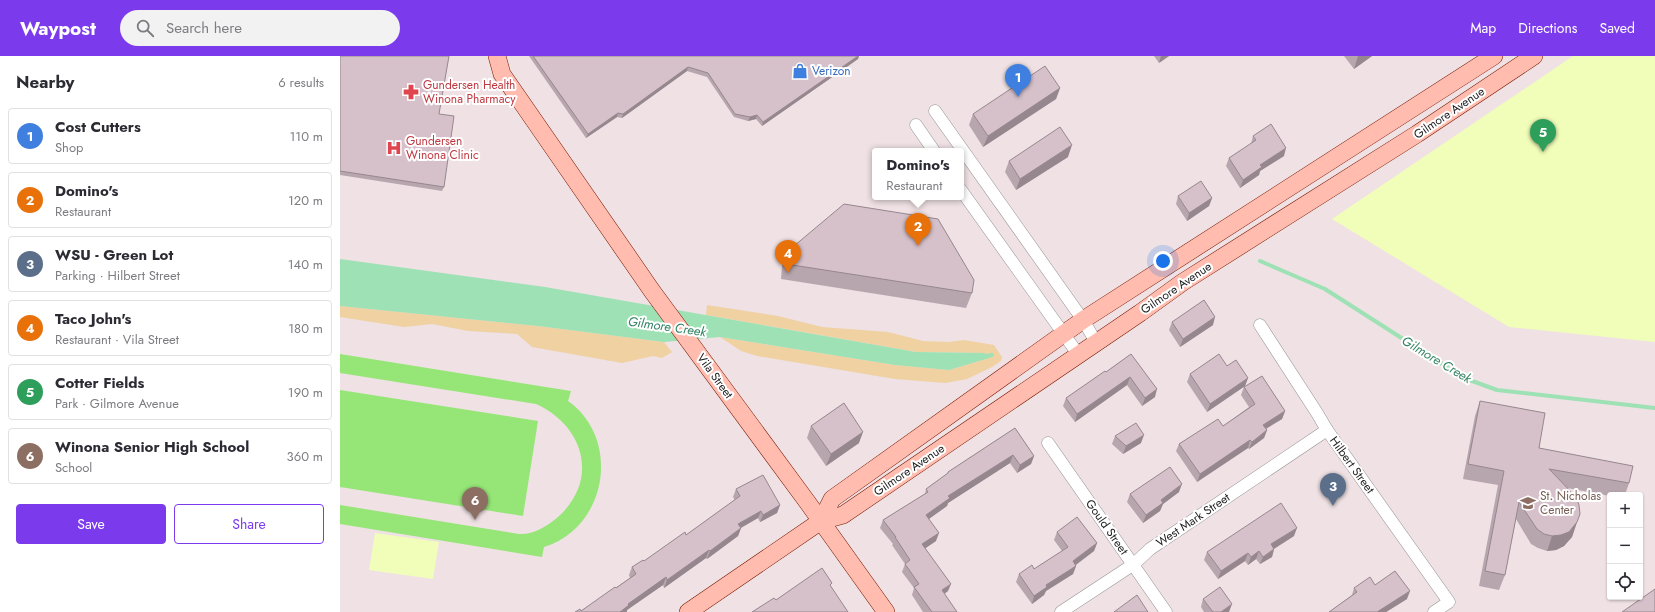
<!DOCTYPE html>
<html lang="en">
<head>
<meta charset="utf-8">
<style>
  body { margin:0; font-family:Jost,sans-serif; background:#f2f2f3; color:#2b2b33 }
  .controls { position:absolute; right:12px; bottom:12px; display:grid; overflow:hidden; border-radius:4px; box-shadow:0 1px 3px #0004 }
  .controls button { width:36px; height:36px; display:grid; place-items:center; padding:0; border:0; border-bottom:1px solid #e1e1e2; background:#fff; color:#2b2b33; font:20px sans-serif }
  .you { position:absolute; left:823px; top:205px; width:14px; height:14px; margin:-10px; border:3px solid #fff; border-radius:50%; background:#1a73e8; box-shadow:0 0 0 6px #1a73e833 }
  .badge { display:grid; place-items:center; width:26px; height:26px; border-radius:50%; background:#7c3aed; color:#fff; font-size:13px; font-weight:700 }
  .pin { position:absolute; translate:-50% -33px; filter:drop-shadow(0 1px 2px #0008) }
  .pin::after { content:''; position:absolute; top:21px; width:14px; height:12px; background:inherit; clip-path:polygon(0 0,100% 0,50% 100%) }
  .popup { position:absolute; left:532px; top:92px; width:92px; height:52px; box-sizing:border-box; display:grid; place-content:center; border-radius:4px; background:#fff; filter:drop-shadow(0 1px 3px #0005); font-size:13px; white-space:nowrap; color:#7c7c81 }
  .popup b { font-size:15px; color:#2b2b33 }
  .popup::after { content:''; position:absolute; left:50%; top:100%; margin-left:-8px; border:8px solid transparent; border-top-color:#fff }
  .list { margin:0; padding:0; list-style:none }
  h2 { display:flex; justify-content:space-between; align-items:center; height:52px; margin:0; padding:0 16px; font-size:17px }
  h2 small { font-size:13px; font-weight:400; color:#7c7c81 }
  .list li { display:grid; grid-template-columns:26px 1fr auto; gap:12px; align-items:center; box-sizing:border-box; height:56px; margin:0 8px 8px; padding:0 8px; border:1px solid #e1e1e2; border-radius:4px }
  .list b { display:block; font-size:15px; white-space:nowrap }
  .list p { margin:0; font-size:13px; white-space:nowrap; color:#7c7c81 }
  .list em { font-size:13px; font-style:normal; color:#7c7c81 }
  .actions { display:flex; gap:8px; padding:12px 16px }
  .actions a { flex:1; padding:9px 0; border:1px solid #7c3aed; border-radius:4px; text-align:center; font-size:14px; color:#7c3aed }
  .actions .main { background:#7c3aed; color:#fff }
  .icon { flex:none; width:22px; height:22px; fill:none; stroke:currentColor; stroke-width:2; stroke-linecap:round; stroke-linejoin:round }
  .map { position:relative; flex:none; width:1315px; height:556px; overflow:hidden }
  header { display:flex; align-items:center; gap:24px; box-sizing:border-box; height:56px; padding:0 20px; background:#7c3aed; color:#fff }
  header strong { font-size:19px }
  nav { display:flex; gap:22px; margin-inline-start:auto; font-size:14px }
  .search { width:280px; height:36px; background:#f2f2f3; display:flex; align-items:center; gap:10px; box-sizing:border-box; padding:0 14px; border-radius:22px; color:#7c7c81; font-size:15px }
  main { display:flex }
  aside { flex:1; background:#fff }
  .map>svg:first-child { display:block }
  .grass { fill:#efd1a2 }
  .park { fill:#f1feb9 }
  .pitch { fill:#96e677 }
  .water { fill:#9de1b4 }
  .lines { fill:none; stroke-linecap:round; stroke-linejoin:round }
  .stream { stroke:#9de1b4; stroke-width:4 }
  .street-casing { stroke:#949494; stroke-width:13 }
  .secondary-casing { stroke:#771a00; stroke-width:18 }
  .street { stroke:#fff; stroke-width:12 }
  .secondary { stroke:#ffbcaf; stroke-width:17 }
  .wall { fill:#b8a6af }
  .shaded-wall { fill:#96878e }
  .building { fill:#d6c1cb; stroke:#96878e }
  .labels { text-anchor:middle; stroke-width:4; stroke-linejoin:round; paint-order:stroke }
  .shop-label { font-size:12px; fill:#366cbe; stroke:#fff; text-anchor:start }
  .health-label { font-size:12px; fill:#be3a42; stroke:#fff; text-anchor:start }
  .street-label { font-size:12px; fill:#1d1d1d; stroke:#fff }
  .education-label { font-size:12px; fill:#785e54; stroke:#fff; text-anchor:start }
  .water-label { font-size:13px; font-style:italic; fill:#338464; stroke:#fff }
</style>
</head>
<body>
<header>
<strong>Waypost</strong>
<div class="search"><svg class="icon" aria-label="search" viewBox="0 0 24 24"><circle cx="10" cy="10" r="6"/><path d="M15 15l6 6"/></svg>Search here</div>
<nav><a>Map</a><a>Directions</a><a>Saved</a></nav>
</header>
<main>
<aside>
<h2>Nearby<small>6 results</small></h2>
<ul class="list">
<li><span class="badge" style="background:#3f7fe0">1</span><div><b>Cost Cutters</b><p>Shop</p></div><em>110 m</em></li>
<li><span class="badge" style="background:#e8710a">2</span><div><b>Domino's</b><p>Restaurant</p></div><em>120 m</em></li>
<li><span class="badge" style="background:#5c6f8a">3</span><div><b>WSU - Green Lot</b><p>Parking · Hilbert Street</p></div><em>140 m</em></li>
<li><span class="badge" style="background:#e8710a">4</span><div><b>Taco John's</b><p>Restaurant · Vila Street</p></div><em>180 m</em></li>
<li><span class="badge" style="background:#2e9e5b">5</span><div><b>Cotter Fields</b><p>Park · Gilmore Avenue</p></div><em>190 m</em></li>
<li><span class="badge" style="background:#8d6e63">6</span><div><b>Winona Senior High School</b><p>School</p></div><em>360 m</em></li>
</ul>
<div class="actions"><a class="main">Save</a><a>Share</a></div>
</aside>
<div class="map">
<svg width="1315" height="556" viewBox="0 0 1315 556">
  <rect width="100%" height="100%" fill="#efe1e4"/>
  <g class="grass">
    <path d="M367,249L438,260L482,271L548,276L583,285L609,286L624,284L654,289L662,301L661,305L652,311L627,323L605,327L555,323L417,300L401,295L380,281L555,309L609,314L649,302L645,297L576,296L366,259Z"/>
    <path d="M0,250L198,270L324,286L332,296L322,302L313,300L282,307L192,291L177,278L128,275L92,268L64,271L0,261Z"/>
  </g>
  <g class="park">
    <path d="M1233,0H1315V286L1169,271L992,163Z"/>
    <path d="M35,477L99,486L93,523L29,514Z"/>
  </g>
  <g class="pitch">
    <path d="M0,298L231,335L228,345C282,383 267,472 204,491L202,501L0,468V449L179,478C191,479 204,472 213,465C260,429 247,371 196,348L0,317Z"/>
    <path d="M0,334L198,365L183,460L0,431Z"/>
  </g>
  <path class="water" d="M0,203L205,231L576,296L645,297L649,302L609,314L555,309L380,281L324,286L198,270L0,250Z"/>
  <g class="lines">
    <g class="stream">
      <path d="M920,205L985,233L1124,322L1157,334L1315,352"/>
      <path d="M643,301L652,299"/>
    </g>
    <defs>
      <g id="street">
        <path d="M595,55L743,264L756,286"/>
        <path d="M576,69L594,95"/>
        <path d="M621,134L738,298"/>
        <path d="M920,269L977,357L987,374L1109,546L1094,556"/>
        <path d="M708,387L826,556"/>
        <path d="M721,556L794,508L810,493L987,374"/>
      </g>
      <g id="secondary">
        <path d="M157,0L162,18L312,235L468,447L546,556"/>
        <path d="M481,465L492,443L743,264L1154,0"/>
        <path d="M348,556L481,465L503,459L800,257L843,226L1077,78L1194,0"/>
      </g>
    </defs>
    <use href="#street" class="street-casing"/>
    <use href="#secondary" class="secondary-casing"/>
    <use href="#street" class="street"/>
    <use href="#secondary" class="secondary"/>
  </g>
  <g class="wall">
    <path d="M0,0L104,131L102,135L0,119Z"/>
    <path d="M189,0H519L518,3L422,70L416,63L408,65L394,61L367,21L347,15L282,62L277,61L246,82Z"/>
    <path d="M814,0H829L819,7Z"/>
    <path d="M1004,0H1032L1014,13Z"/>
    <path d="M720,32L716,43L643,91L629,69L633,58Z"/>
    <path d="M913,80L944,100L920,115L919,119L900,132L886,110L889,102L911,88Z"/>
    <path d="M728,101L676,134L665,116L669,105Z"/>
    <path d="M838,140L872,142L869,150L847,165L836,148Z"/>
    <path d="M448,195L632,237L626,252L441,223L442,210Z"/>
    <path d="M832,266L873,269L840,291L829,274Z"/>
    <path d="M791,298L815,341L802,350L787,329L735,366L723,350L726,342L766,316Z"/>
    <path d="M887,310L908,322L905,330L867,356L847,326L850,318Z"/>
    <path d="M904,331L945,355L942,363L926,373L927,374L924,382L909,393L908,392L857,426L836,395L839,388L883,370L909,351L901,339Z"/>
    <path d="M1140,345L1199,392L1289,427L1285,439H1270V440L1227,432L1237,466L1232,481L1224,490L1216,494L1207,495L1198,492L1191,488L1176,463L1165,519L1159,534L1139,530L1158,429L1123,423L1135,360Z"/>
    <path d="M471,370L519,387L486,410L467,382Z"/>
    <path d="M675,372L694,400L691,408L677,417L670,407L608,447L607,450L589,463L596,485L585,492L608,535L604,538L617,556H583L572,539L574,532L562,516L565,508L552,489L553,488L540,472L543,464L585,438L586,433L607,418L608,416Z"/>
    <path d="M775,380L801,387L783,398L772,388Z"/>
    <path d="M396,433L440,449L437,457L420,466L418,462L401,472L398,480L367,503L366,502L324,532L323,529L287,554L241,555L290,522L289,519L292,511L304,505L346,479L395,444L393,441Z"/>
    <path d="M839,436L823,448L820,455L803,467L787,446L790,438Z"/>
    <path d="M717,476L757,487L754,495L736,509V510L733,518L706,535L704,539L692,548L676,526L679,518L694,513L722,495L714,484Z"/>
    <path d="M954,480L934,493L932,501L920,508L916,503L908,509L905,505L878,523L864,504L867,496Z"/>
    <path d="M1035,529L1067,543L1046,556H989L1012,539L1014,532Z"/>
    <path d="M863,543L889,556H864L861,551Z"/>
  </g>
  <g class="shaded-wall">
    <path d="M518,0H519L518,3L422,70L423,66Z"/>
    <path d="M821,0H829L819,7Z"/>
    <path d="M1018,0H1032L1014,13Z"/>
    <path d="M348,11L347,15L282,62L283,58Z"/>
    <path d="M720,32L716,43L643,91L648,80Z"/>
    <path d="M278,57L277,61L246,82L248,78Z"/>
    <path d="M417,59L416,63L408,65L410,61Z"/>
    <path d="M732,89L728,101L676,134L680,123Z"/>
    <path d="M946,92L944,100L920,115L919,119L900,132L903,124L920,109Z"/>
    <path d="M872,142L869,150L847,165L849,157Z"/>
    <path d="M875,261L873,269L840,291L843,283Z"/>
    <path d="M790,321L787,329L735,366L737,358Z"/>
    <path d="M908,322L905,330L867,356L870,348Z"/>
    <path d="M817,333L815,341L802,350L805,342Z"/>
    <path d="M945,355L942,363L920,376L923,369Z"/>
    <path d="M927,374L924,382L909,393L912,386Z"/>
    <path d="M523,376L519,387L486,410L491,398Z"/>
    <path d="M804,379L801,387L783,398L786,390Z"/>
    <path d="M910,384L908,392L857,426L860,418Z"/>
    <path d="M673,399L670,407L608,447L607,450L583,467L586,459L608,440Z"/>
    <path d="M694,400L691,408L677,417L680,409Z"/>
    <path d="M842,428L839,436L823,448L820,455L803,467L806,459L821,444Z"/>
    <path d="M440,449L437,457L420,466L423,459Z"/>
    <path d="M421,455L418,462L395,475L398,468Z"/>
    <path d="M1237,466L1232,481L1224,490L1216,494L1207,495L1212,480Z"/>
    <path d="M401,472L398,480L367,503L370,495Z"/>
    <path d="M957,472L954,480L929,496L931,488Z"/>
    <path d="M599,477L596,485L580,496L582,488Z"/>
    <path d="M757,487L754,495L730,513L733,505Z"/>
    <path d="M934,493L932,501L920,508L923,501Z"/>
    <path d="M369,494L366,502L324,532L327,524Z"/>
    <path d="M919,495L916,503L908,509L911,501Z"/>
    <path d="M908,497L905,505L878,523L881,515Z"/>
    <path d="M736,510L733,518L706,535L704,539L692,548L694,540L706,529Z"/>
    <path d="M326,521L323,529L287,554V556H280L288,548Z"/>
    <path d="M611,528L608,535L599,542L602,534Z"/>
    <path d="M1070,535L1067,543L1046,556H1037Z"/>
    <path d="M892,548L889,556H881Z"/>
  </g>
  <g class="building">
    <path d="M0,0H109L99,58L114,60L104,131L0,115Z"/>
    <path d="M193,0H518L423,66L417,59L410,61L395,58L368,17L348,11L283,58L278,57L248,78Z"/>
    <path d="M705,10L720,32L648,80L633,58Z"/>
    <path d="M931,68L946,92L920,109L922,111L903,124L889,102L916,84L913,80Z"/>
    <path d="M720,71L732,89L680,123L669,105Z"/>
    <path d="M861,125L872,142L849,157L838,140Z"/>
    <path d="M504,148L598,163L634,224L632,237L446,208L448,195Z"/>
    <path d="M864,244L875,261L843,283L832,266Z"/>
    <path d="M791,298L817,333L805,342L790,321L737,358L726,342L765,315L766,316Z"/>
    <path d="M879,298L887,310L896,304L908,322L870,348L850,318Z"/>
    <path d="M922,320L945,355L923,369L927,374L912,386L910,384L860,418L839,388L878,363L883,370L915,348L904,331Z"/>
    <path d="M1140,345L1205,357L1199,392L1293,410L1289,427L1209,413L1236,441L1239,449L1240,458L1237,466L1229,476L1221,479L1212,480L1204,478L1197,473L1179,446L1165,519L1145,515L1164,415L1128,408Z"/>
    <path d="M504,347L523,376L491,398L471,370Z"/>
    <path d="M796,367L804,379L786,390L775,380Z"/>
    <path d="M675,372L694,400L680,409L673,399L608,440L610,442L586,459L599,477L582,488L611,528L602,534L617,556H592L574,531L579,528L565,508L570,504L555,481H556L543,464L588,436L586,433L608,417V416Z"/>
    <path d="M830,411L842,428L821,444L823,447L806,459L790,438Z"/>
    <path d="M423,419L440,449L423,459L421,455L398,468L401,472L370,495L369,494L327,524L326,521L288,548L289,549L280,556H235L240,553L241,555L275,531L276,532L296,518L292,511L303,504L304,505L345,476L346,479L400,440L396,433Z"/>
    <path d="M941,447L957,472L931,488L934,493L923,501L919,495L911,501L908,497L881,515L867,496Z"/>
    <path d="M737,461L757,487L733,505L736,510L706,529L707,531L694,540L679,518L692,509L694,513L728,491L717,476Z"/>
    <path d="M482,512L492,527L490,529L508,556H412L434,542L436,544Z"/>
    <path d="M1055,515L1070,535L1037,556H989L1017,536L1014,532L1030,521L1035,529Z"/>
    <path d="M880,531L892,548L881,556H873L863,543Z"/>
    <path d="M1315,533V556H1282Z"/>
    <path d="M797,539L808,556H774Z"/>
  </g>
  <defs>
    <symbol id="shop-bare" viewBox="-9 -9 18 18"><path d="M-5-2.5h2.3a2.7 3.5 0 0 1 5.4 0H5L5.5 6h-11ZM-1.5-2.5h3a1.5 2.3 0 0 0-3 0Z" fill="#3f7fe0" stroke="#fff" stroke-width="2.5" paint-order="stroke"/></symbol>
    <symbol id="pharmacy-bare" viewBox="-9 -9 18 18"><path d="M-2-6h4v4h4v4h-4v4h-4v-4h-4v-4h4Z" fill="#e0444e" stroke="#fff" stroke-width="2.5" paint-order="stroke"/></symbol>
    <symbol id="hospital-bare" viewBox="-9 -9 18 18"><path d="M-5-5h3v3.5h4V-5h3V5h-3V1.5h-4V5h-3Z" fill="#e0444e" stroke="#fff" stroke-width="2.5" paint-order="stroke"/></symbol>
    <symbol id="school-bare" viewBox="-9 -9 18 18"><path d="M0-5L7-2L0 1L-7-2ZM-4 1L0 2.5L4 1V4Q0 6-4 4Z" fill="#8d6e63" stroke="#fff" stroke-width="2.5" paint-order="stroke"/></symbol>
  </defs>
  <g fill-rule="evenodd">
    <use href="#shop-bare" x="449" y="4" width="22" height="22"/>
    <use href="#pharmacy-bare" x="60" y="25" width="22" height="22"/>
    <use href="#hospital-bare" x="43" y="81" width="22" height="22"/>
    <use href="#school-bare" x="1177" y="436" width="22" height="22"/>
  </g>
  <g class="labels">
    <g class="shop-label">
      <text x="472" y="19">Verizon</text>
    </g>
    <g class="health-label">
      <text x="83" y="33">Gundersen Health<tspan x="83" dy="14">Winona Pharmacy</tspan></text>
      <text x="66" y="89">Gundersen<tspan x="66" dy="14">Winona Clinic</tspan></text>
    </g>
    <g class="street-label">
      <text transform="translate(1109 57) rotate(-34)" y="4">Gilmore Avenue</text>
      <text transform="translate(836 232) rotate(-34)" y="4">Gilmore Avenue</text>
      <text transform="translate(375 320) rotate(54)" y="4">Vila Street</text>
      <text transform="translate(1012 409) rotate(54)" y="4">Hilbert Street</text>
      <text transform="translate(569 414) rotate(-34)" y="4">Gilmore Avenue</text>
      <text transform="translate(853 464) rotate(-34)" y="4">West Mark Street</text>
      <text transform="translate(767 471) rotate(55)" y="4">Gould Street</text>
    </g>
    <g class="education-label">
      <text x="1200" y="444">St. Nicholas<tspan x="1200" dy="14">Center</tspan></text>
    </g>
    <g class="water-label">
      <text transform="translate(327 270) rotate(8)" y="5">Gilmore Creek</text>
      <text transform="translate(1097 303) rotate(31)" y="5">Gilmore Creek</text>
    </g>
  </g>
</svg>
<div class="controls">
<button>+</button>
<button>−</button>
<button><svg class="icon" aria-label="locate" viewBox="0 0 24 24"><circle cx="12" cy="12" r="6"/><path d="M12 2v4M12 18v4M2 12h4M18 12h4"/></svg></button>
</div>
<div class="you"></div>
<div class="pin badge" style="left:678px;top:41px;background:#3f7fe0">1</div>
<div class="pin badge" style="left:578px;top:190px;background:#e8710a">2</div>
<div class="popup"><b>Domino's</b>Restaurant</div>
<div class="pin badge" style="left:993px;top:450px;background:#5c6f8a">3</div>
<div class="pin badge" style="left:448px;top:217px;background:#e8710a">4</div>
<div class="pin badge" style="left:1203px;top:96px;background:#2e9e5b">5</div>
<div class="pin badge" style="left:135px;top:464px;background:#8d6e63">6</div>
</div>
</main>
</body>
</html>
